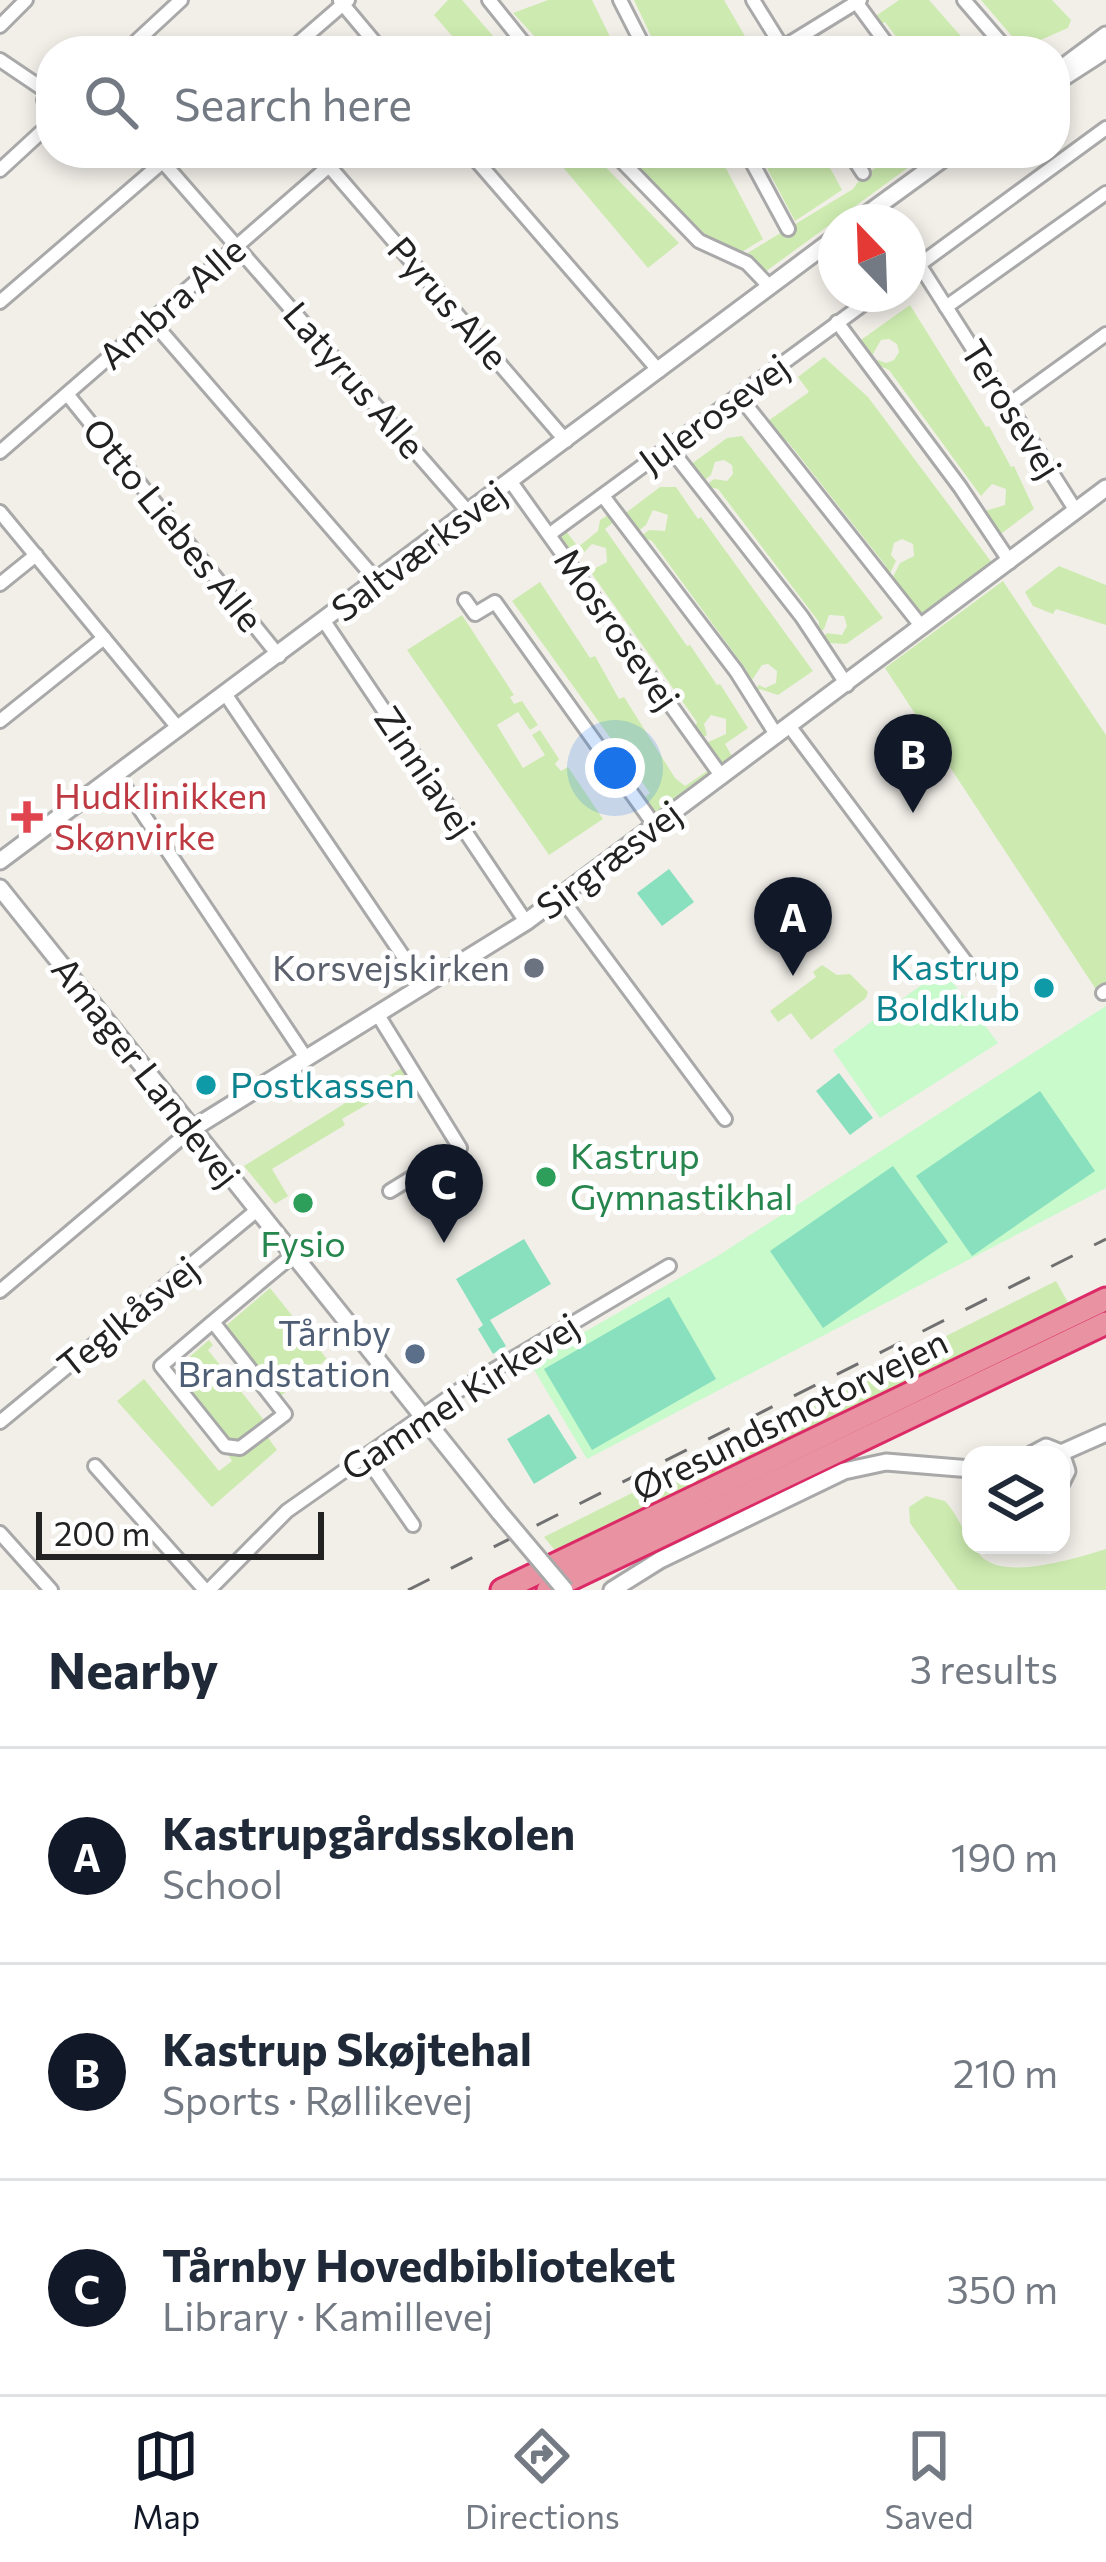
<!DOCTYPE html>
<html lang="en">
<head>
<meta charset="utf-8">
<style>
  body { margin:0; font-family:Commissioner,sans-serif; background:#f6f6f7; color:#1f2937 }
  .controls { position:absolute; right:36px; bottom:36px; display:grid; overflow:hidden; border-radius:24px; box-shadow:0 6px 18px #0003 }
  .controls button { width:108px; height:108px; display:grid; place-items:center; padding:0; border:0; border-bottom:3px solid #e0e1e3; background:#fff; color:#1f2937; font:60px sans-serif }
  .compass { position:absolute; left:818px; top:204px; width:108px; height:108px; border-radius:50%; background:#fff; box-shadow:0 6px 18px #0003; rotate:337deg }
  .scale { position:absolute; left:36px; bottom:30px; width:288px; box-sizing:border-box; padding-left:12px; border:6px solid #222; border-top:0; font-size:33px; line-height:42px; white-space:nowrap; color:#222; -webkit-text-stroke:9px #fff; paint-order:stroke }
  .you { position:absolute; left:615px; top:768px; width:42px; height:42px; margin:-30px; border:9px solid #fff; border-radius:50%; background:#1a73e8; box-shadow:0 0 0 18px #1a73e833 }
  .badge { display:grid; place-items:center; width:78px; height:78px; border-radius:50%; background:#111827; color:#fff; font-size:39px; font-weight:700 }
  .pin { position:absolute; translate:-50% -99px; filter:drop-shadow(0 3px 6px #0008) }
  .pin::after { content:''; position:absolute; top:63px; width:42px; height:36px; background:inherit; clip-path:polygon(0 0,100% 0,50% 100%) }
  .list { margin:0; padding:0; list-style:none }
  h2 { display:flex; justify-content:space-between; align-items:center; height:156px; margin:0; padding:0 48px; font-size:51px }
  h2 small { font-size:39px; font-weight:400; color:#747a83 }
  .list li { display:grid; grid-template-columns:78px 1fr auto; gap:36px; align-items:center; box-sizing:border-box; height:216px; padding:0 48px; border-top:3px solid #e0e1e3 }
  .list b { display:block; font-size:45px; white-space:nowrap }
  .list p { margin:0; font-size:39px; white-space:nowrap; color:#747a83 }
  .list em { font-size:39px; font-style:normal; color:#747a83 }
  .icon { flex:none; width:66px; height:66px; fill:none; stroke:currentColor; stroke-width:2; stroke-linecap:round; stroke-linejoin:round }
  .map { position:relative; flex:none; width:1106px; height:1590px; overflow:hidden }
  .search { position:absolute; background:#fff; box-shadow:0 6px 18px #0003; left:36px; right:36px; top:36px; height:132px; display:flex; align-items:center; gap:30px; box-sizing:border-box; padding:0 42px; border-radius:48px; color:#747a83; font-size:45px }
  .sheet { height:804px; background:#fff }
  nav { display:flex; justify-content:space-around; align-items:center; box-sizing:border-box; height:168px; border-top:3px solid #e0e1e3; background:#fff; font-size:33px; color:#747a83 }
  nav a { display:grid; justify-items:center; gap:6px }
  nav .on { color:#111827 }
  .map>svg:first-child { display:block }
  .grass { fill:#cdebb0 }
  .park { fill:#c8facc }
  .pitch { fill:#88e0be }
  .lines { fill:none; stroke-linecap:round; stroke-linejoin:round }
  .minor-casing { stroke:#a9a9a9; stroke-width:18 }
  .tertiary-casing { stroke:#a9a9a9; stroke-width:21 }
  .motorway-casing { stroke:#dc2a67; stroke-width:27 }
  .minor { stroke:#fff; stroke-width:12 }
  .tertiary { stroke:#fff; stroke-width:15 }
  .motorway { stroke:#e892a2; stroke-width:21 }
  .rail { stroke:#707070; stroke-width:3; stroke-dasharray:24 24; stroke-linecap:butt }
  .tertiary-bridge-casing { stroke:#a9a9a9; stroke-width:21; stroke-linecap:butt }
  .tertiary-bridge { stroke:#fff; stroke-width:15 }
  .health-dot { fill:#e0444e; stroke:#fff; stroke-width:4.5 }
  .worship-dot { fill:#6b7280; stroke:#fff; stroke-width:4.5 }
  .culture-dot { fill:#0f9aa8; stroke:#fff; stroke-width:4.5 }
  .leisure-dot { fill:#2e9e5b; stroke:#fff; stroke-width:4.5 }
  .service-dot { fill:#5c6f8a; stroke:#fff; stroke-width:4.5 }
  .labels { text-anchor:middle; stroke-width:10; stroke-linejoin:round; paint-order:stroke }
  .street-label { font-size:36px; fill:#222; stroke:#fff }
  .health-label { font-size:36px; fill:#be3a42; stroke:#fff; text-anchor:start }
  .culture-label { font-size:36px; fill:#0d838f; stroke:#fff; text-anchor:end }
  .worship-label { font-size:36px; fill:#5b616d; stroke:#fff; text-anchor:end }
  .leisure-label { font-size:36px; fill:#27864d; stroke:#fff; text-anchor:start }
  .service-label { font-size:36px; fill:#4e5e75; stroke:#fff; text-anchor:end }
</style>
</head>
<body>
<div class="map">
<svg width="1106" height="1590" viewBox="0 0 1106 1590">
  <rect width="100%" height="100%" fill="#f2efe9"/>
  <g class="grass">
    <path d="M448,0H462L506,51H465L434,15Z"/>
    <path d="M548,0H592L617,51H548L513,13Z"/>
    <path d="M634,0H724L746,38L724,51H658Z"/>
    <path d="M899,0H929L974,51H907L885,22L879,25L873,18Z"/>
    <path d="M981,0H1052L1071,20L1068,28L1022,48Z"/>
    <path d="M551,153H592L679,243L648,268Z"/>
    <path d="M626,153H718L763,239L742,252L707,238Z"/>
    <path d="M759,153H822L842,190L795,221Z"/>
    <path d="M897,153H928L765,272L746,254L853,189L861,178Z"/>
    <path d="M910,305L986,427L989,426L1011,467L1014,466L1034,509L997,537L982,512L1005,505L1006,489L992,484L981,496L889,370L874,363L878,360L886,363L894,360L899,352L897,344L889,339L881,340L870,359L858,342Z"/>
    <path d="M824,357L868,397L993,564L919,620L891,581L900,563L914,556L913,544L902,539L894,543L891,555L896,561L887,579L886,566L788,442L777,440L752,407L755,405L768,421L809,392L798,377Z"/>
    <path d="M742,436L883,618L846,644L828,643L823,637L827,633L842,635L847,626L844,616L829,615L824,629L818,634L819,622L718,489L705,486L714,479L727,481L733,474L732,465L724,460L715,462L711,475L702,482L690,465L727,438Z"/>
    <path d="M660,487H676L698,519L701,517L813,671L778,695L760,689L753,693L759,685L765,688L776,683L777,671L768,664L762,665L748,686L747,671L652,541L640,537L649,530L665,531L668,515L653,510L646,525L637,532L623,515Z"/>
    <path d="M610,514L615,521L605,529L687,646L690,645L717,685L720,684L748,728L725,744L733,758L720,767L704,744L726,734V719L711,715L704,724L707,735L700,739L694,731L697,722L590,571L607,562L606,548L592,544L575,562L558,538L566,531L578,547L598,531L600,520Z"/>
    <path d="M1059,566L1106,585V625L1056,609L1053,614L1033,606L1025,592Z"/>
    <path d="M1003,581L1106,735V985L1097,991L885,668Z"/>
    <path d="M540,582L590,658L595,656L619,699L624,697L675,778L685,786L709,770L711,773L654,815L643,799L650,793L512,601Z"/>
    <path d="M462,615L514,695L510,697L514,704L522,701L538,725L530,730L518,712L497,725L523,768L545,755L532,735L540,730L559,759L555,764L561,771L568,767L603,819L549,855L407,650Z"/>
    <path d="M822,965L837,975L850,974L868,992L866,998L811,1040L791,1013L778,1022L770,1011L816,977L813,972Z"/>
    <path d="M405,1066L412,1086L407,1081L342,1119L345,1125L272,1169L288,1196L275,1204L244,1166Z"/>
    <path d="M1056,1281L1070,1306L557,1553L544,1537Z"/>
    <path d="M270,1288L327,1359L278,1398L222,1329Z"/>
    <path d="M209,1340L213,1345L208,1350L267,1424L243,1443H228L171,1373Z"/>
    <path d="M144,1379L219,1471L232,1461L227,1453L241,1452L264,1432L277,1450L212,1507L117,1401Z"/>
    <path d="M926,1496L945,1501C960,1517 966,1540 980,1555C1003,1582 1076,1558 1106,1549V1590H958L910,1523L909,1507Z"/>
  </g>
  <g class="park">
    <path d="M943,969L998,1043L880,1118L833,1050Z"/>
    <path d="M1106,1006V1188L587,1459L530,1363L716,1257Z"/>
  </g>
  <g class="pitch">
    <path d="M669,869L694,902L662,926L637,893Z"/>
    <path d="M839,1073L873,1118L850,1135L816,1091Z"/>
    <path d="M1040,1091L1095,1171L972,1256L916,1176Z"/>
    <path d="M893,1166L948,1242L823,1328L770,1251Z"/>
    <path d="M524,1239L551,1284L490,1320L506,1346L493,1354L478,1329L483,1325L456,1279Z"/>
    <path d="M669,1297L716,1379L592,1450L544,1369Z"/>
    <path d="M549,1414L577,1458L534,1484L507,1439Z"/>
  </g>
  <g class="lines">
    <defs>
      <g id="minor">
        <path d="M489,0L530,51"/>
        <path d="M620,0L646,51"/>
        <path d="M753,0L784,50"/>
        <path d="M964,0L1008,51"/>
        <path d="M340,1L382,51"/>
        <path d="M856,2L892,51"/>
        <path d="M0,26L26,0"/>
        <path d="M126,51L181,0"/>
        <path d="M289,51L348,0"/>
        <path d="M777,51L860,0"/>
        <path d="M0,60L46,91"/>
        <path d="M50,85L44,100L51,121"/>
        <path d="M155,153L470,514"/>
        <path d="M470,153L659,371"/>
        <path d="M614,153L699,241L747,263L769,286"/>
        <path d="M747,153L788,229"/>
        <path d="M850,153L863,173"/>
        <path d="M329,166L566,441"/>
        <path d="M0,170L51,123"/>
        <path d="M879,205L891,222"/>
        <path d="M908,247L1076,511"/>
        <path d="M908,273L1106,128"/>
        <path d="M0,302L173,153"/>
        <path d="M946,307L1106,193"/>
        <path d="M152,321L377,581"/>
        <path d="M837,322L960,487L1010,562"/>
        <path d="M67,394L279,656"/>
        <path d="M739,396L922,627"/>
        <path d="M1008,405L1106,334"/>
        <path d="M669,447L802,617L847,685"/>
        <path d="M0,452L344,153"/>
        <path d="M511,482L722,777"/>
        <path d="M603,496L736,671L777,736"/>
        <path d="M0,512L179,729"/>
        <path d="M550,534L877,294"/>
        <path d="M0,584L36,555"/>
        <path d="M465,600L475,614L495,602L655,826"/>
        <path d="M324,621L526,922"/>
        <path d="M226,695L424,987"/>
        <path d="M0,721L104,638"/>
        <path d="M790,727L971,969"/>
        <path d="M117,775L306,1058"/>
        <path d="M560,897L725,1119"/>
        <path d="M1103,993L1106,991"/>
        <path d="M378,1015L460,1148L390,1191"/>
        <path d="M0,1291L192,1129"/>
        <path d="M213,1322L285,1414L240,1448L225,1446L161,1366C204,1329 248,1292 292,1256"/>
        <path d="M0,1422L256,1211"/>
        <path d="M365,1456L413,1525"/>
        <path d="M95,1466L205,1590"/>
        <path d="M0,1533L51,1590"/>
        <path d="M209,1590L287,1511L458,1391L669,1266"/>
      </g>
      <g id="tertiary">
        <path d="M1055,73L1106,35"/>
        <path d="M1055,83L1106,50"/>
        <path d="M856,222L951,153"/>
        <path d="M0,861L836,237"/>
        <path d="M0,888L500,1513"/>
        <path d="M192,1129L526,922L1106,488"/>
        <path d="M1061,1453L1106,1433"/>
        <path d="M1031,1455L1046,1447L1061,1453L1067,1471L1061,1483"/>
        <path d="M612,1590L660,1560L844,1471L886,1462L971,1469"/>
      </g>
      <g id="motorway">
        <path d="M502,1590L1106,1299"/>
        <path d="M548,1590L1106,1323"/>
      </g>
    </defs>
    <use href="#minor" class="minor-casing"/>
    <use href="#tertiary" class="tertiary-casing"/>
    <use href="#motorway" class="motorway-casing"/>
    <use href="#minor" class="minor"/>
    <use href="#tertiary" class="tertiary"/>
    <use href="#motorway" class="motorway"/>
    <path class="rail" d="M408,1590L1106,1239"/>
    <defs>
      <path id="tertiary-bridge" d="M500,1513L565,1590"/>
    </defs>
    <use href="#tertiary-bridge" class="tertiary-bridge-casing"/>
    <use href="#tertiary-bridge" class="tertiary-bridge"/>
  </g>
  <path class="health-dot" d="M21 799h12v12h12v12h-12v12h-12v-12h-12v-12h12z"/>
  <circle class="worship-dot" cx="534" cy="968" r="12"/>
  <g class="culture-dot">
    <circle cx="1044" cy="988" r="12"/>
    <circle cx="206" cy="1085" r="12"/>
  </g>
  <g class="leisure-dot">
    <circle cx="546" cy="1177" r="12"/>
    <circle cx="303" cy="1203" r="12"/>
  </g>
  <circle class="service-dot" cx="415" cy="1354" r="12"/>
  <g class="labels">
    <g class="street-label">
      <text transform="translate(172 303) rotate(-41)" y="13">Ambra Alle</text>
      <text transform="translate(448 303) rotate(49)" y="13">Pyrus Alle</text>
      <text transform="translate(354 380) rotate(49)" y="13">Latyrus Alle</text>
      <text transform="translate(1011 409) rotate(58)" y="13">Terosevej</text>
      <text transform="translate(714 414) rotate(-36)" y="13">Julerosevej</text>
      <text transform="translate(173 525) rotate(51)" y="13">Otto Liebes Alle</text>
      <text transform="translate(419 551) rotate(-37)" y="13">Saltværksvej</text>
      <text transform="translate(617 629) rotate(55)" y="13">Mosrosevej</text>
      <text transform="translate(425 772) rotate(56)" y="13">Zinniavej</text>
      <text transform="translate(609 860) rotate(-37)" y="13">Sirgræsvej</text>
      <text transform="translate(146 1072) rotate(52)" y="13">Amager Landevej</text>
      <text transform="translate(128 1317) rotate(-39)" y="13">Teglkåsvej</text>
      <text transform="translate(460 1397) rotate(-33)" y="13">Gammel Kirkevej</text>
      <text transform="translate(790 1415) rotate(-26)" y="13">Øresundsmotorvejen</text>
    </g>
    <g class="health-label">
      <text x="54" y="809">Hudklinikken<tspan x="54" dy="41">Skønvirke</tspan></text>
    </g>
    <g class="culture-label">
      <text x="1020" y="980">Kastrup<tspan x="1020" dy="41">Boldklub</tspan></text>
      <text x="230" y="1098" text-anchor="start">Postkassen</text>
    </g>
    <g class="worship-label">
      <text x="510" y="981">Korsvejskirken</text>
    </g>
    <g class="leisure-label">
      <text x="570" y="1169">Kastrup<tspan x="570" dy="41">Gymnastikhal</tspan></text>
      <text x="303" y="1257" text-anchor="middle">Fysio</text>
    </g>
    <g class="service-label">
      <text x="391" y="1346">Tårnby<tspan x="391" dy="41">Brandstation</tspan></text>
    </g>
  </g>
</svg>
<div class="controls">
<button><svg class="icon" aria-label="layers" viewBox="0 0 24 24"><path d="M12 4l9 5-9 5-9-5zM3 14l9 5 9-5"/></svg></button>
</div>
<svg class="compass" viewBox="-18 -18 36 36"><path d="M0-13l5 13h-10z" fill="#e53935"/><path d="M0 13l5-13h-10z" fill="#747a83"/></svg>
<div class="scale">200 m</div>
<div class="you"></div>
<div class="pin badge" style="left:793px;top:976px">A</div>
<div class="pin badge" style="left:913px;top:813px">B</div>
<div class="pin badge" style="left:444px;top:1243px">C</div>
<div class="search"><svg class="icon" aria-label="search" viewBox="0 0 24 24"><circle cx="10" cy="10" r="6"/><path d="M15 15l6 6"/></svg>Search here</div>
</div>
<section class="sheet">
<h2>Nearby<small>3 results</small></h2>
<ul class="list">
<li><span class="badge">A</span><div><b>Kastrupgårdsskolen</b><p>School</p></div><em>190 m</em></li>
<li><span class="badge">B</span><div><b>Kastrup Skøjtehal</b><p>Sports · Røllikevej</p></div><em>210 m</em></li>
<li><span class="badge">C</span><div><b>Tårnby Hovedbiblioteket</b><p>Library · Kamillevej</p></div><em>350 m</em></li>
</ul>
</section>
<nav>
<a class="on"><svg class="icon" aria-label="map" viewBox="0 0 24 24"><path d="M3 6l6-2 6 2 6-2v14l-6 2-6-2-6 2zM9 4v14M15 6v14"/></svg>Map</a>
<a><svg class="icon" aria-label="directions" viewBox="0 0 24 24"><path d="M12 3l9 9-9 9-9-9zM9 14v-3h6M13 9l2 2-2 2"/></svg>Directions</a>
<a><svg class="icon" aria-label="saved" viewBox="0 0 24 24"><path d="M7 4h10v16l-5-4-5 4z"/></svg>Saved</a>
</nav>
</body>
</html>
